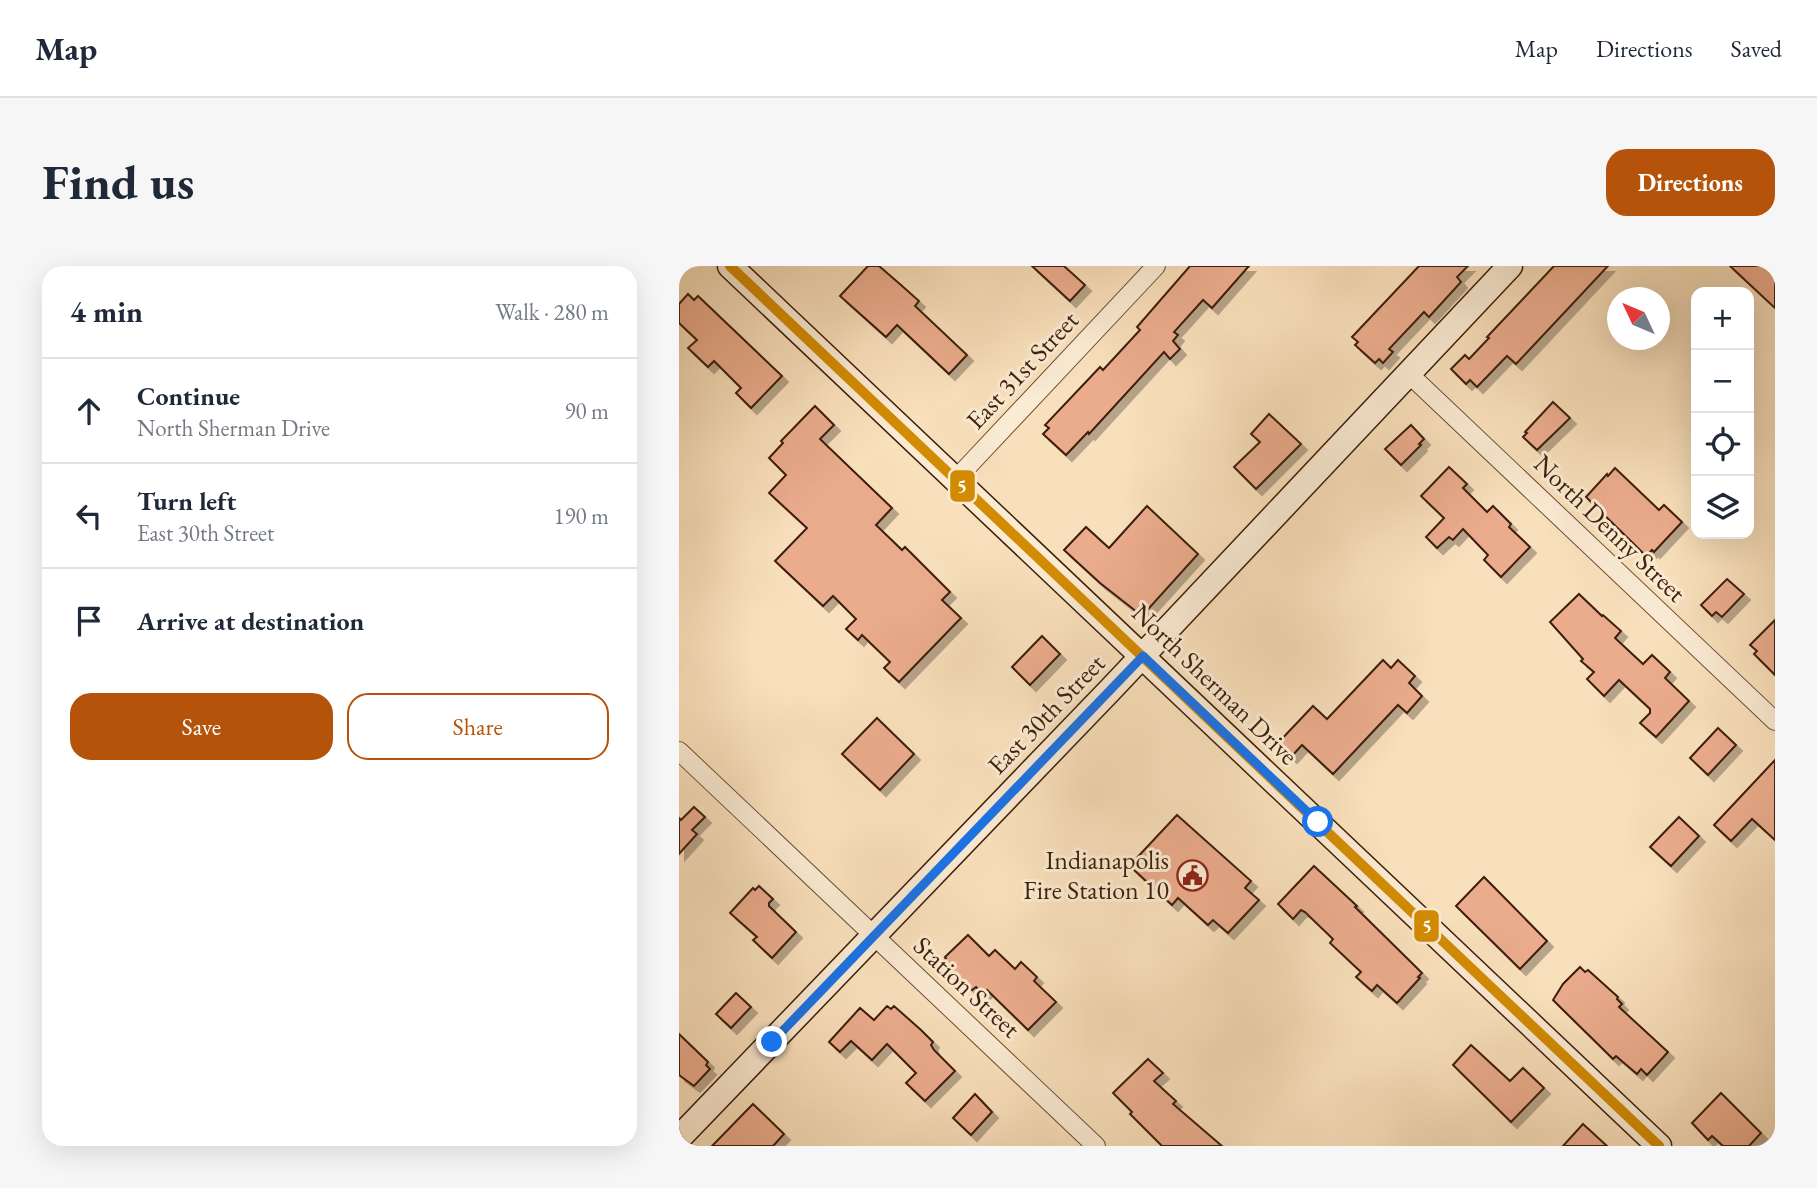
<!DOCTYPE html>
<html lang="en">
<head>
<meta charset="utf-8">
<style>
  body { margin:0; font-family:"EB Garamond",serif; background:#f6f6f7; color:#1f2937 }
  .controls { position:absolute; right:21px; top:21px; display:grid; overflow:hidden; border-radius:14px; box-shadow:0 7px 28px #0002 }
  .controls button { width:63px; height:63px; display:grid; place-items:center; padding:0; border:0; border-bottom:2px solid #e0e1e3; background:#fff; color:#1f2937; font:35px sans-serif }
  .compass { position:absolute; left:928px; top:21px; width:63px; height:63px; border-radius:50%; background:#fff; box-shadow:0 7px 28px #0002; rotate:314deg }
  .stop { position:absolute; width:21px; height:21px; margin:-16px; border:5px solid #1a73e8; border-radius:50%; background:#fff }
  .stop.end { background:#1a73e8; border-color:#fff; box-shadow:0 2px 7px #0008 }
  .list { margin:0; padding:0; list-style:none }
  h2 { display:flex; justify-content:space-between; align-items:center; height:91px; margin:0; padding:0 28px; font-size:30px }
  h2 small { font-size:23px; font-weight:400; color:#747a83 }
  .list li { display:grid; grid-template-columns:46px 1fr auto; gap:21px; align-items:center; box-sizing:border-box; height:105px; padding:0 28px; border-top:2px solid #e0e1e3 }
  .list b { display:block; font-size:26px; white-space:nowrap }
  .list p { margin:0; font-size:23px; white-space:nowrap; color:#747a83 }
  .list em { font-size:23px; font-style:normal; color:#747a83 }
  .actions { display:flex; gap:14px; padding:21px 28px }
  .actions a { flex:1; padding:16px 0; border:2px solid #b45309; border-radius:21px; text-align:center; font-size:24px; color:#b45309 }
  .actions .main { background:#b45309; color:#fff }
  .icon { flex:none; width:38px; height:38px; fill:none; stroke:currentColor; stroke-width:2; stroke-linecap:round; stroke-linejoin:round }
  .map { position:relative; flex:none; width:1096px; height:880px; overflow:hidden; border-radius:21px }
  header { display:flex; align-items:center; gap:42px; box-sizing:border-box; height:98px; padding:0 35px; background:#fff; border-bottom:2px solid #e0e1e3 }
  header strong { font-size:33px }
  nav { display:flex; gap:38px; margin-inline-start:auto; font-size:24px }
  .intro { display:flex; align-items:center; justify-content:space-between; box-sizing:border-box; height:168px; padding:0 42px }
  h1 { margin:0; font-size:49px }
  .button { padding:18px 32px; border-radius:21px; background:#b45309; color:#fff; font-size:24px; font-weight:700 }
  main { display:flex; gap:42px; padding:0 42px }
  aside { flex:1; background:#fff; border-radius:21px; box-shadow:0 7px 28px #0002 }
  .map>svg:first-child { display:block }
  .building { fill:#ebac8d; stroke:#3e1f09; stroke-width:2; filter:url(#shadow) }
  .lines { fill:none; stroke-linecap:round; stroke-linejoin:round }
  .minor-casing { stroke:#6d4f36; stroke-width:20 }
  .secondary-casing { stroke:#3e1f09; stroke-width:27 }
  .minor { stroke:#fbebd3; stroke-width:18 }
  .secondary { stroke:#fbebd3; stroke-width:24 }
  .bus-1-casing { stroke:#fbebd3; stroke-width:16 }
  .bus-1 { stroke:#d28b02; stroke-width:10 }
  .route { stroke:#1a73e8; stroke-width:9 }
  .labels { text-anchor:middle; stroke-width:6; stroke-linejoin:round; paint-order:stroke }
  .street-label { font-size:26px; fill:#3e1f09; stroke:#fbebd3 }
  .poi-label { font-size:26px; fill:#3e1f09; stroke:#fbebd3; text-anchor:end }
  .line-badge { stroke:#fbebd3; stroke-width:2.5 }
  .badge-label { font-size:19px; text-anchor:middle; font-weight:bold; fill:#fff }
</style>
</head>
<body>
<header>
<strong>Map</strong>
<nav><a>Map</a><a>Directions</a><a>Saved</a></nav>
</header>
<div class="intro"><h1>Find us</h1><a class="button">Directions</a></div>
<main>
<aside>
<h2>4 min<small>Walk · 280 m</small></h2>
<ul class="list">
<li><svg class="icon" aria-label="ahead" viewBox="0 0 24 24"><path d="M12 20V5M6 11l6-6 6 6"/></svg><div><b>Continue</b><p>North Sherman Drive</p></div><em>90 m</em></li>
<li><svg class="icon" aria-label="left" viewBox="0 0 24 24"><path d="M17 20v-9H6M10 6l-5 5 5 5"/></svg><div><b>Turn left</b><p>East 30th Street</p></div><em>190 m</em></li>
<li><svg class="icon" aria-label="arrive" viewBox="0 0 24 24"><path d="M6 21V4h12l-3 4 3 4H6"/></svg><div><b>Arrive at destination</b></div></li>
</ul>
<div class="actions"><a class="main">Save</a><a>Share</a></div>
</aside>
<div class="map">
<svg width="1096" height="880" viewBox="0 0 1096 880">
  <defs>
    <filter id="shadow"><feDropShadow dx="6" dy="6" stdDeviation="0" flood-color="#0004"/></filter>
  </defs>
  <rect width="100%" height="100%" fill="#f9e0bc"/>
  <filter id="stains"><feTurbulence type="fractalNoise" baseFrequency=".00286" numOctaves="4"/><feColorMatrix values="0 0 0 0 .2 0 0 0 0 .09 0 0 0 0 .02 0 0 0 .5 -.17"/></filter>
  <radialGradient id="worn" r=".72"><stop offset=".6" stop-color="#630" stop-opacity="0"/><stop offset="1" stop-color="#630" stop-opacity=".3"/></radialGradient>
  <g class="building">
    <path d="M189,0H200L222,19L240,35L236,40L288,89L270,108L218,59L207,71L161,30Z"/>
    <path d="M353,0H385L406,19L391,35Z"/>
    <path d="M511,0H570L533,42L524,34L495,66L499,69L494,75L501,83L491,93L485,86L410,168L409,166L387,189L364,168L370,162L366,159L421,101L424,104L461,64L458,61Z"/>
    <path d="M740,0H789L778,11L782,16L750,51L745,46L710,83L714,86L704,97L700,93L696,97L676,79L679,76L673,71Z"/>
    <path d="M875,0H929L837,98L828,90L798,121L791,114L787,118L772,103L786,89L790,93L810,72L808,71Z"/>
    <path d="M1051,0H1096V42Z"/>
    <path d="M9,28L15,34L19,30L103,110L72,142L57,127L62,122L35,95L29,101L9,82L18,74L0,57V38Z"/>
    <path d="M874,136L891,152L858,184L844,171L848,167L846,166Z"/>
    <path d="M136,140L155,159L141,173L213,242L197,259L223,284L226,281L271,326L263,334L282,352L220,416L205,402L211,396L183,369L179,374L167,363L177,353L154,330L144,340L96,295L128,262L90,227L107,209L90,192L104,177L102,175Z"/>
    <path d="M590,148L622,178L577,223L555,201L581,176L572,168Z"/>
    <path d="M732,159L745,173L740,178L742,179L722,199L706,183Z"/>
    <path d="M770,201L788,218L784,222L808,246L814,240L832,258L830,261L851,281L822,311L805,294L809,289L784,263L774,274L770,271L758,282L747,271L765,252L742,230Z"/>
    <path d="M936,202L980,244L985,239L1003,256L975,286L973,284L967,290L907,231L928,208L929,210Z"/>
    <path d="M468,240L519,288L463,350L421,317L385,284L407,261L430,282Z"/>
    <path d="M1048,313L1065,328L1043,351L1037,346L1033,350L1022,339Z"/>
    <path d="M900,328L923,350L924,349L942,365L936,372L964,398L973,389L991,406L986,412L1010,435L977,471L961,457L971,447V443L940,414L925,430L908,413L915,406L902,395L904,393L871,356Z"/>
    <path d="M1096,354V409L1075,388L1078,385L1071,379Z"/>
    <path d="M363,370L381,388L351,419L333,401Z"/>
    <path d="M704,394L712,402L719,394L736,410L730,417L743,430L728,447L719,439L654,508L623,479L612,491L598,478L634,440L648,453Z"/>
    <path d="M198,452L235,488L201,524L163,488Z"/>
    <path d="M1039,462L1057,479L1029,509L1011,492Z"/>
    <path d="M1096,494V574L1073,553L1052,575L1035,559Z"/>
    <path d="M15,541L26,551L13,564L18,568L0,588V552L2,554Z"/>
    <path d="M498,549L572,615L566,622L580,634L549,667L534,654L529,659L499,632L493,639L454,603L456,600L453,597Z"/>
    <path d="M1000,551L1020,570L992,600L971,581Z"/>
    <path d="M635,600L678,640L676,641L743,707L739,711L741,712L718,737L698,719L693,725L677,711L682,706L651,677L654,673L626,646L622,644L614,653L599,638Z"/>
    <path d="M805,611L868,675L841,703L777,640Z"/>
    <path d="M80,620L94,633L90,637V640L117,666L93,692L74,674L78,671L51,647L74,622L76,624Z"/>
    <path d="M289,669L310,690L316,684L336,703L342,696L358,711L355,715L377,736L349,764L308,724L304,728L297,721L293,724L263,697L267,692L266,691Z"/>
    <path d="M901,701L906,706L909,704L939,731L938,733L943,738L940,741L989,786L968,809L962,803L958,808L937,790L934,793L874,734L884,718Z"/>
    <path d="M57,727L72,741L52,762L37,748Z"/>
    <path d="M208,740L212,743L215,740L242,764L254,776L252,779L255,784L276,805L246,835L227,817L237,807L208,778L193,794L172,775L161,786L150,776L181,742L195,754Z"/>
    <path d="M0,768L29,796L27,799L31,803L15,820L0,809Z"/>
    <path d="M792,779L831,815L844,802L865,822L832,856L774,799Z"/>
    <path d="M469,793L484,807L475,815L497,835L494,838L543,880H483L451,848L453,846L434,827Z"/>
    <path d="M1042,827L1082,867L1070,880H1044L1033,870L1029,874L1013,857Z"/>
    <path d="M296,828L313,846L292,869L274,852Z"/>
    <path d="M74,838L105,868L94,880H33Z"/>
    <path d="M904,858L928,880H884Z"/>
  </g>
  <g class="lines">
    <defs>
      <g id="minor">
        <path d="M730,108L1096,455"/>
        <path d="M277,213L477,0"/>
        <path d="M0,485L417,880"/>
      </g>
      <g id="secondary">
        <path d="M51,0L980,880"/>
        <path d="M0,872L433,422L831,0"/>
      </g>
    </defs>
    <use href="#minor" class="minor-casing"/>
    <use href="#secondary" class="secondary-casing"/>
    <use href="#minor" class="minor"/>
    <use href="#secondary" class="secondary"/>
    <defs>
      <path id="bus-1" d="M51,0L980,880"/>
    </defs>
    <use href="#bus-1" class="bus-1-casing"/>
    <use href="#bus-1" class="bus-1"/>
  </g>
  <g class="lines">
    <path class="route" d="M93,776L464,390L639,556"/>
  </g>
  <defs>
    <symbol id="civic-ring" viewBox="-11 -11 22 22"><circle r="9.5" fill="#fbebd3" stroke="#8f2418" stroke-width="1.5"/><path d="M-.6-6.5H3V-4.5H.6V-3L4-1V1h2V6H-6V1h2V-1L-.6-3ZM-1.2 2.5V6h2.4V2.5Z" fill="#8f2418"/></symbol>
  </defs>
  <g fill-rule="evenodd">
    <use href="#civic-ring" x="496" y="592" width="35" height="35"/>
  </g>
  <g class="labels">
    <g class="street-label">
      <text transform="translate(343 104) rotate(-47)" y="9">East 31st Street</text>
      <text transform="translate(931 262) rotate(44)" y="9">North Denny Street</text>
      <text transform="translate(536 418) rotate(44)" y="9">North Sherman Drive</text>
      <text transform="translate(367 448) rotate(-46)" y="9">East 30th Street</text>
      <text transform="translate(288 721) rotate(43)" y="9">Station Street</text>
    </g>
    <g class="poi-label">
      <text x="490" y="603">Indianapolis<tspan x="490" dy="30">Fire Station 10</tspan></text>
    </g>
  </g>
  <g class="line-badge">
    <rect x="270" y="203" width="27" height="34" rx="7" fill="#d28b02"/>
    <rect x="734" y="643" width="27" height="34" rx="7" fill="#d28b02"/>
  </g>
  <g class="badge-label">
    <text x="283" y="227">5</text>
    <text x="748" y="667">5</text>
  </g>
  <rect width="100%" height="100%" filter="url(#stains)"/>
  <rect width="100%" height="100%" fill="url(#worn)"/>
</svg>
<div class="controls">
<button>+</button>
<button>−</button>
<button><svg class="icon" aria-label="locate" viewBox="0 0 24 24"><circle cx="12" cy="12" r="6"/><path d="M12 2v4M12 18v4M2 12h4M18 12h4"/></svg></button>
<button><svg class="icon" aria-label="layers" viewBox="0 0 24 24"><path d="M12 4l9 5-9 5-9-5zM3 14l9 5 9-5"/></svg></button>
</div>
<svg class="compass" viewBox="-18 -18 36 36"><path d="M0-13l5 13h-10z" fill="#e53935"/><path d="M0 13l5-13h-10z" fill="#747a83"/></svg>
<div class="stop" style="left:639px;top:556px"></div>
<div class="stop end" style="left:93px;top:776px"></div>
</div>
</main>
</body>
</html>
